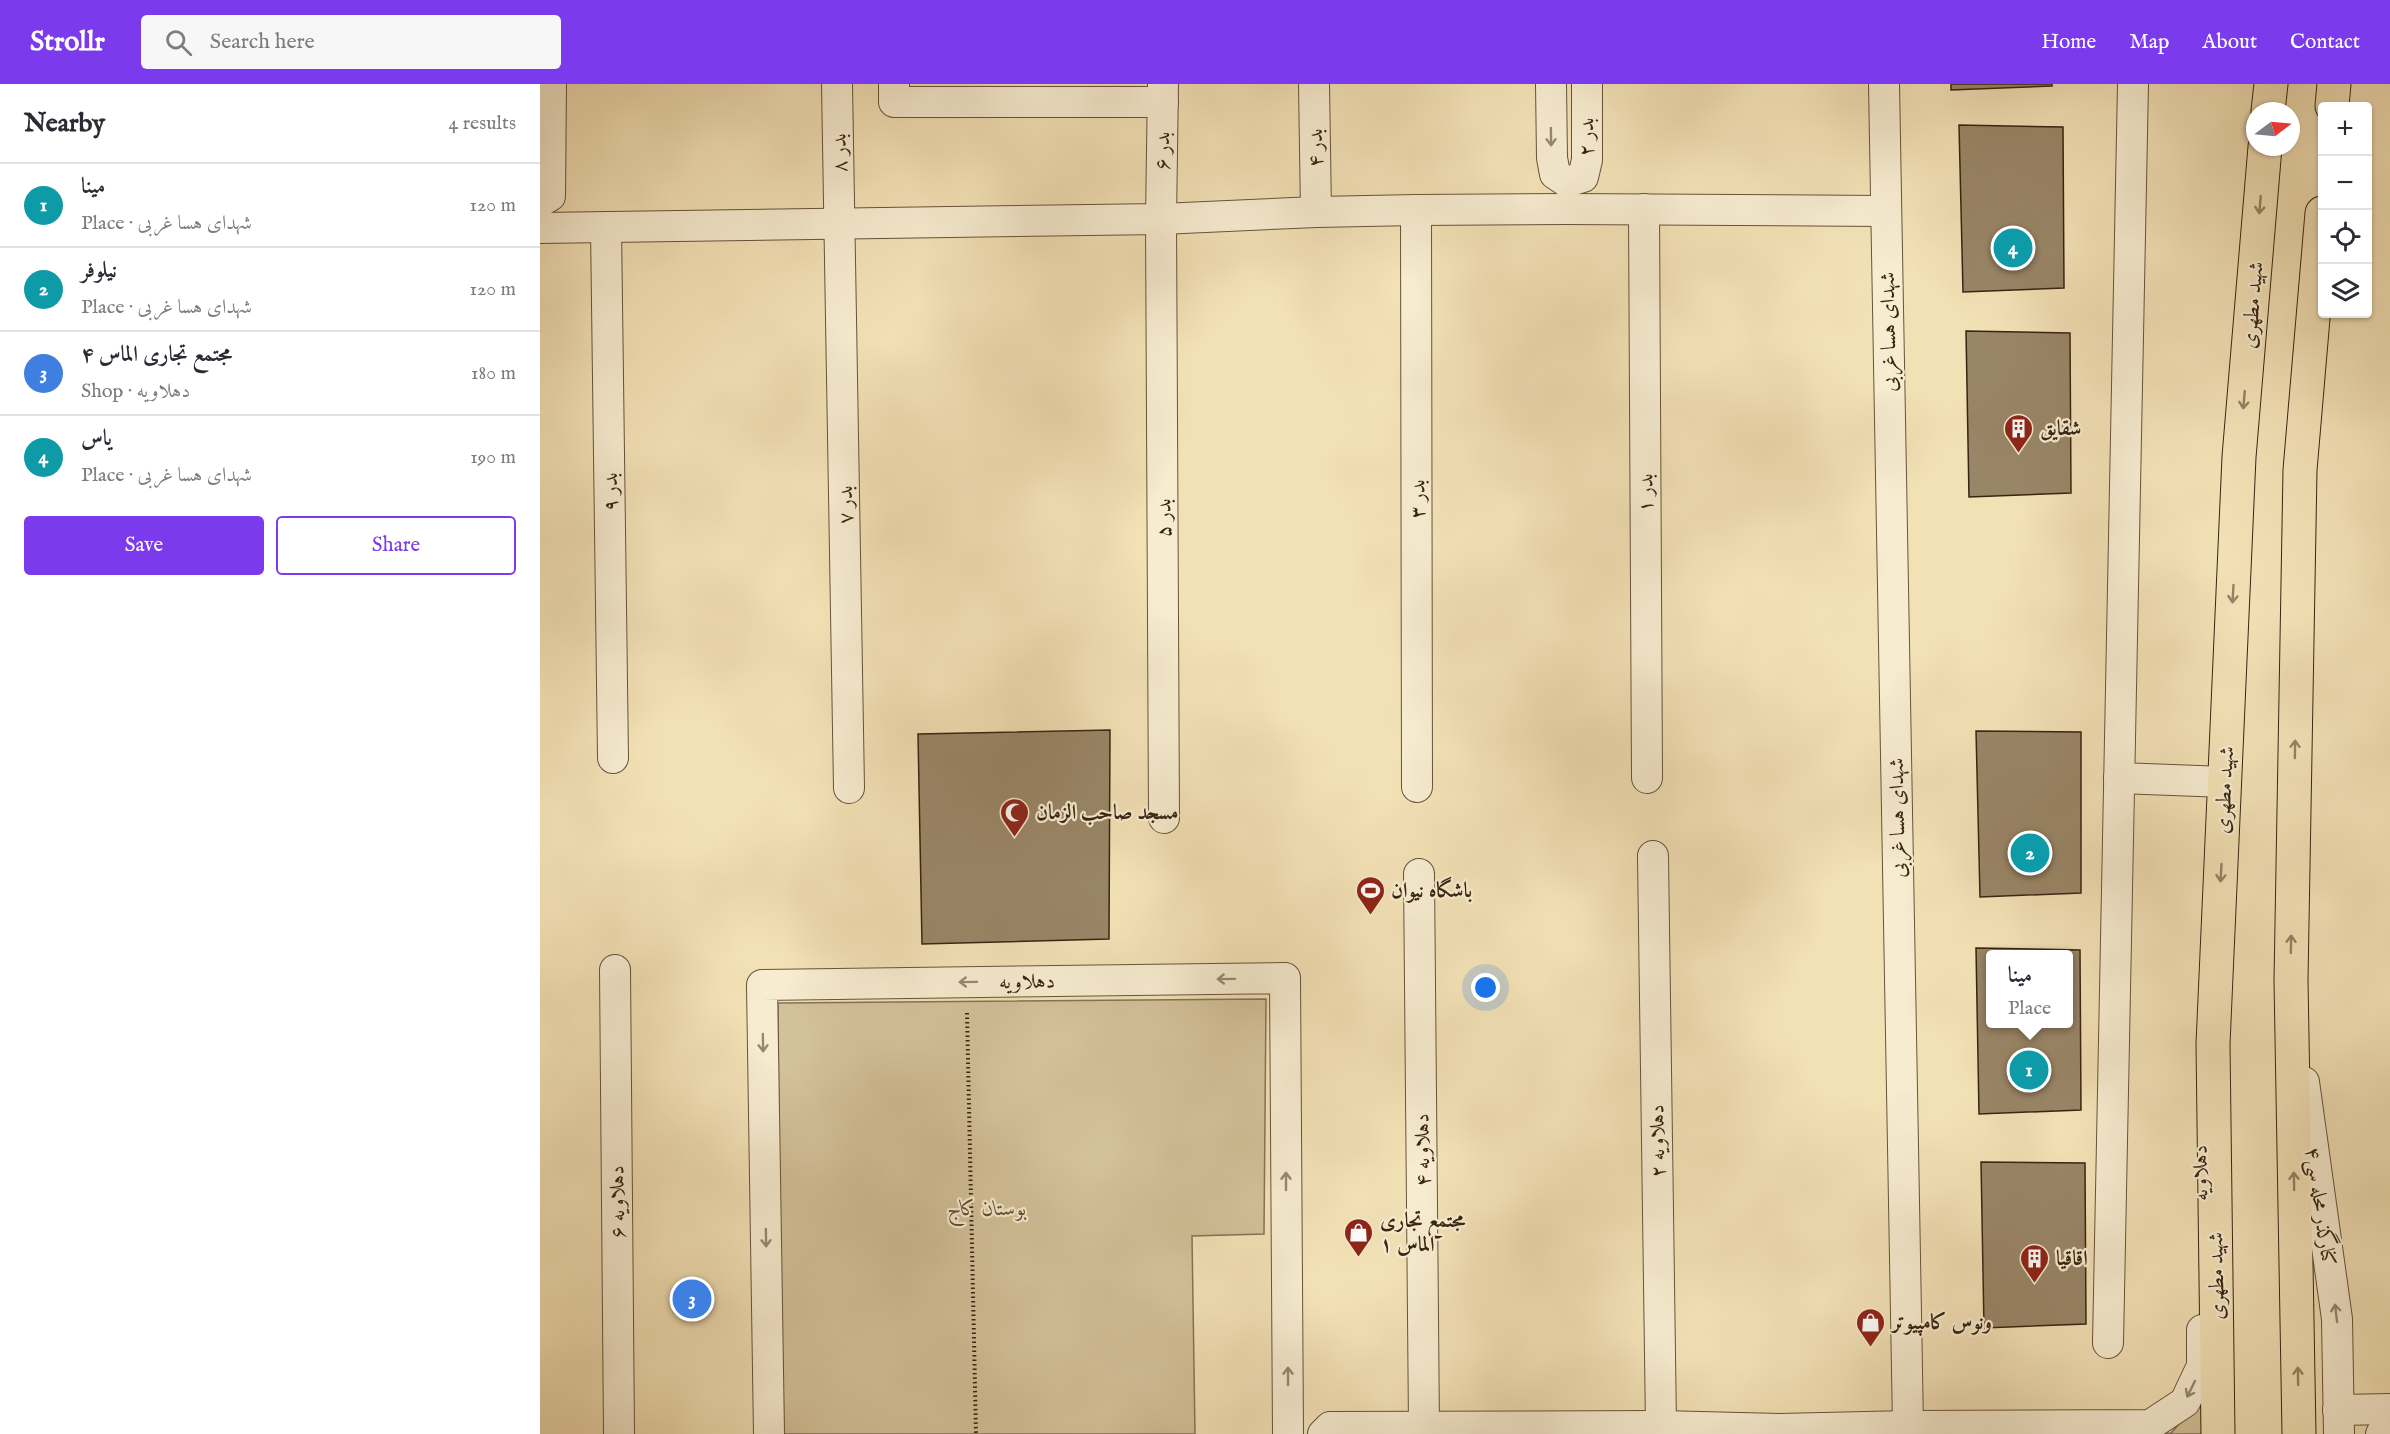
<!DOCTYPE html>
<html lang="en">
<head>
<meta charset="utf-8">
<style>
  body { margin:0; font-family:"IM FELL English",Amiri,serif; background:#f7f7f7; color:#2b2b33 }
  .controls { position:absolute; right:18px; top:18px; display:grid; overflow:hidden; border-radius:6px; box-shadow:0 2px 4px #0004 }
  .controls button { width:54px; height:54px; display:grid; place-items:center; padding:0; border:0; border-bottom:2px solid #e1e1e2; background:#fff; color:#2b2b33; font:30px sans-serif }
  .compass { position:absolute; left:1706px; top:18px; width:54px; height:54px; border-radius:50%; background:#fff; box-shadow:0 2px 4px #0004; rotate:74deg }
  .you { position:absolute; left:946px; top:904px; width:21px; height:21px; margin:-15px; border:4px solid #fff; border-radius:50%; background:#1a73e8; box-shadow:0 0 0 9px #1a73e833 }
  .badge { display:grid; place-items:center; width:39px; height:39px; border-radius:50%; background:#7c3aed; color:#fff; font-size:20px; font-weight:700 }
  .pin { position:absolute; translate:-50% -50%; border:3px solid #fff; box-shadow:0 2px 6px #0006 }
  .popup { position:absolute; left:1446px; top:866px; width:87px; height:78px; box-sizing:border-box; display:grid; place-content:center; border-radius:6px; background:#fff; filter:drop-shadow(0 2px 4px #0005); font-size:20px; white-space:nowrap; color:#7c7c81 }
  .popup b { font-size:22px; color:#2b2b33 }
  .popup::after { content:''; position:absolute; left:50%; top:100%; margin-left:-12px; border:12px solid transparent; border-top-color:#fff }
  .list { margin:0; padding:0; list-style:none }
  h2 { display:flex; justify-content:space-between; align-items:center; height:78px; margin:0; padding:0 24px; font-size:26px }
  h2 small { font-size:20px; font-weight:400; color:#7c7c81 }
  .list li { display:grid; grid-template-columns:39px 1fr auto; gap:18px; align-items:center; box-sizing:border-box; height:84px; padding:0 24px; border-top:2px solid #e1e1e2 }
  .list b { display:block; font-size:22px; white-space:nowrap }
  .list p { margin:0; font-size:20px; white-space:nowrap; color:#7c7c81 }
  .list em { font-size:20px; font-style:normal; color:#7c7c81 }
  .actions { display:flex; gap:12px; padding:18px 24px }
  .actions a { flex:1; padding:14px 0; border:2px solid #7c3aed; border-radius:6px; text-align:center; font-size:21px; color:#7c3aed }
  .actions .main { background:#7c3aed; color:#fff }
  .icon { flex:none; width:33px; height:33px; fill:none; stroke:currentColor; stroke-width:2; stroke-linecap:round; stroke-linejoin:round }
  .map { position:relative; flex:none; width:1850px; height:1350px; overflow:hidden }
  header { display:flex; align-items:center; gap:36px; box-sizing:border-box; height:84px; padding:0 30px; background:#7c3aed; color:#fff }
  header strong { font-size:28px }
  nav { display:flex; gap:33px; margin-inline-start:auto; font-size:21px }
  .search { width:420px; height:54px; background:#f7f7f7; display:flex; align-items:center; gap:15px; box-sizing:border-box; padding:0 21px; border-radius:6px; color:#7c7c81; font-size:22px }
  main { display:flex }
  aside { flex:1; background:#fff }
  .map>svg:first-child { display:block }
  .green { fill:#d3c19a; stroke:#867256; stroke-width:1.5 }
  .building { fill:#998667; stroke:#382411; stroke-width:1.5; fill-rule:evenodd }
  .lines { fill:none; stroke-linecap:round; stroke-linejoin:round }
  .minor-casing { stroke:#67533a; stroke-width:32 }
  .major-casing { stroke:#382411; stroke-width:35 }
  .path { stroke:#382411; stroke-width:4; stroke-dasharray:1.5 3; stroke-linecap:butt }
  .minor { stroke:#f7ecd0; stroke-width:30 }
  .major { stroke:#f3e1b6; stroke-width:33 }
  .oneway { stroke:#988870 }
  .oneway2 { stroke:#968264 }
  .labels { text-anchor:middle; stroke-width:4.5; stroke-linejoin:round; paint-order:stroke }
  .street-label { font-size:21px; fill:#382411; stroke:#f7ecd0 }
  .poi-label { font-size:21px; font-weight:bold; fill:#382411; stroke:#f7ecd0; text-anchor:start }
  .park-label { font-size:21px; font-style:italic; fill:#5f4b33; stroke:#f7ecd0 }
</style>
</head>
<body>
<header>
<strong>Strollr</strong>
<div class="search"><svg class="icon" aria-label="search" viewBox="0 0 24 24"><circle cx="10" cy="10" r="6"/><path d="M15 15l6 6"/></svg>Search here</div>
<nav><a>Home</a><a>Map</a><a>About</a><a>Contact</a></nav>
</header>
<main>
<aside>
<h2>Nearby<small>4 results</small></h2>
<ul class="list">
<li><span class="badge" style="background:#0f9aa8">1</span><div><b>مینا</b><p>Place · شهدای هسا غربی</p></div><em>120 m</em></li>
<li><span class="badge" style="background:#0f9aa8">2</span><div><b>نیلوفر</b><p>Place · شهدای هسا غربی</p></div><em>120 m</em></li>
<li><span class="badge" style="background:#3f7fe0">3</span><div><b>مجتمع تجاری الماس ۴</b><p>Shop · دهلاویه</p></div><em>180 m</em></li>
<li><span class="badge" style="background:#0f9aa8">4</span><div><b>یاس</b><p>Place · شهدای هسا غربی</p></div><em>190 m</em></li>
</ul>
<div class="actions"><a class="main">Save</a><a>Share</a></div>
</aside>
<div class="map">
<svg width="1850" height="1350" viewBox="0 0 1850 1350">
  <rect width="100%" height="100%" fill="#f3e1b6"/>
  <filter id="stains"><feTurbulence type="fractalNoise" baseFrequency=".00333" numOctaves="4"/><feColorMatrix values="0 0 0 0 .2 0 0 0 0 .09 0 0 0 0 .02 0 0 0 .5 -.17"/></filter>
  <radialGradient id="worn" r=".72"><stop offset=".6" stop-color="#630" stop-opacity="0"/><stop offset="1" stop-color="#630" stop-opacity=".3"/></radialGradient>
  <g class="green">
    <path d="M726,915L724,1150L652,1152L655,1350H241L238,919Z"/>
    <path d="M1668,1321V1350H1503L1631,1349L1652,1326Z"/>
  </g>
  <g class="building">
    <path d="M1411,0H1512V2L1411,6Z"/>
    <path d="M1419,41L1523,43L1524,204L1423,208Z"/>
    <path d="M1426,247L1530,249L1531,409L1429,413Z"/>
    <path d="M570,646L569,855L382,860L378,650Z"/>
    <path d="M1436,647L1541,648V809L1440,813Z"/>
    <path d="M1436,864L1540,866L1541,1026L1439,1030ZM1450,870H1528V940H1450Z"/>
    <path d="M1441,1078L1545,1079L1546,1240L1444,1244Z"/>
  </g>
  <g class="lines">
    <defs>
      <g id="minor">
        <path d="M297,0L309,704"/>
        <path d="M354,0V18H623"/>
        <path d="M623,0L621,135L624,734"/>
        <path d="M774,0L776,128"/>
        <path d="M1011,0L1012,74L1015,90L1027,98"/>
        <path d="M1344,0L1368,1342"/>
        <path d="M1027,98L1043,93L1047,76V0"/>
        <path d="M0,118L10,112L11,0"/>
        <path d="M1104,125L1107,694"/>
        <path d="M876,126L877,703"/>
        <path d="M66,143L73,674"/>
        <path d="M0,144L621,135L776,128L876,126L1026,125L1345,127"/>
        <path d="M1579,694L1685,698"/>
        <path d="M1113,772L1121,1342"/>
        <path d="M879,790L884,1343"/>
        <path d="M75,886L79,1350"/>
        <path d="M1764,998L1797,1235L1799,1350"/>
        <path d="M1568,1259L1593,0"/>
        <path d="M1798,1326L1850,1325"/>
        <path d="M229,1350L222,901L745,894L748,1350"/>
        <path d="M783,1350L790,1343L1121,1342L1240,1345L1368,1342L1610,1341L1645,1318L1662,1282V1246"/>
        <path d="M1841,1350L1850,1334"/>
      </g>
      <g id="major">
        <path d="M1792,22L1794,0"/>
        <path d="M1728,27L1731,0"/>
        <path d="M1678,1350L1673,960L1699,373L1725,63"/>
        <path d="M1759,1350L1751,896L1760,386L1782,129"/>
      </g>
    </defs>
    <use href="#minor" class="minor-casing"/>
    <use href="#major" class="major-casing"/>
    <path class="path" d="M427,929L436,1350"/>
    <use href="#minor" class="minor"/>
    <use href="#major" class="major"/>
  </g>
  <defs><path id="oneway-shaft" d="M-6 0H5M1.5-3L5.5 0L1.5 3" fill="none" stroke-width="1.6" stroke-linecap="round" stroke-linejoin="round" transform="scale(1.5)"/></defs>
  <g class="oneway">
    <use href="#oneway-shaft" transform="translate(1011 53) rotate(89)"/>
    <use href="#oneway-shaft" transform="translate(686 895) rotate(179)"/>
    <use href="#oneway-shaft" transform="translate(428 898) rotate(179)"/>
    <use href="#oneway-shaft" transform="translate(223 959) rotate(89)"/>
    <use href="#oneway-shaft" transform="translate(746 1097) rotate(-90)"/>
    <use href="#oneway-shaft" transform="translate(226 1154) rotate(89)"/>
    <use href="#oneway-shaft" transform="translate(1796 1229) rotate(-97)"/>
    <use href="#oneway-shaft" transform="translate(748 1292) rotate(-90)"/>
    <use href="#oneway-shaft" transform="translate(1651 1305) rotate(116)"/>
  </g>
  <g class="oneway2">
    <use href="#oneway-shaft" transform="translate(1720 121) rotate(95)"/>
    <use href="#oneway-shaft" transform="translate(1704 316) rotate(95)"/>
    <use href="#oneway-shaft" transform="translate(1693 510) rotate(93)"/>
    <use href="#oneway-shaft" transform="translate(1755 665) rotate(-89)"/>
    <use href="#oneway-shaft" transform="translate(1681 789) rotate(93)"/>
    <use href="#oneway-shaft" transform="translate(1751 860) rotate(-89)"/>
    <use href="#oneway-shaft" transform="translate(1754 1097) rotate(-91)"/>
    <use href="#oneway-shaft" transform="translate(1758 1292) rotate(-91)"/>
  </g>
  <defs>
    <symbol id="building-pin" viewBox="-11 -11 22 30"><path d="M0 17L-7.5 6A9.5 9.5 0 1 1 7.5 6Z" fill="#8f2418" stroke="#f7ecd0"/><path d="M-4-6H4V6H1V3H-1V6H-4ZM-2.5-4.3h1.7v1.8h-1.7ZM.8-4.3h1.7v1.8H.8ZM-2.5-1h1.7V.8h-1.7ZM.8-1h1.7V.8H.8Z" fill="#fff"/></symbol>
    <symbol id="mosque-pin" viewBox="-11 -11 22 30"><path d="M0 17L-7.5 6A9.5 9.5 0 1 1 7.5 6Z" fill="#8f2418" stroke="#f7ecd0"/><path d="M3.5-4.9A6 6 0 1 0 3.5 4.9A5 5 0 1 1 3.5-4.9Z" fill="#fff"/></symbol>
    <symbol id="stadium-pin" viewBox="-11 -11 22 30"><path d="M0 17L-7.5 6A9.5 9.5 0 1 1 7.5 6Z" fill="#8f2418" stroke="#f7ecd0"/><path d="M0-5a6.5 5 0 1 0 0 10a6.5 5 0 1 0 0-10ZM-3.5-1.8h7v3.6h-7Z" fill="#fff"/></symbol>
    <symbol id="shop-pin" viewBox="-11 -11 22 30"><path d="M0 17L-7.5 6A9.5 9.5 0 1 1 7.5 6Z" fill="#8f2418" stroke="#f7ecd0"/><path d="M-5-2.5h2.3a2.7 3.5 0 0 1 5.4 0H5L5.5 6h-11ZM-1.5-2.5h3a1.5 2.3 0 0 0-3 0Z" fill="#fff"/></symbol>
  </defs>
  <g fill-rule="evenodd">
    <use href="#building-pin" x="1462" y="328" width="33" height="45"/>
    <use href="#mosque-pin" x="458" y="712" width="33" height="45"/>
    <use href="#stadium-pin" x="814" y="790" width="33" height="45"/>
    <use href="#shop-pin" x="802" y="1132" width="33" height="45"/>
    <use href="#building-pin" x="1478" y="1158" width="33" height="45"/>
    <use href="#shop-pin" x="1314" y="1222" width="33" height="45"/>
  </g>
  <g class="labels">
    <g class="street-label">
      <text transform="translate(1046 53) rotate(-89)" y="7">بدر ۲</text>
      <text transform="translate(775 64) rotate(-91)" y="7">بدر ۴</text>
      <text transform="translate(622 67) rotate(-89)" y="7">بدر ۶</text>
      <text transform="translate(299 69) rotate(-92)" y="7">بدر ۸</text>
      <text transform="translate(1712 221) rotate(-85)" y="7">شهید مطهری</text>
      <text transform="translate(1348 248) rotate(-91)" y="7">شهدای هسا غربی</text>
      <text transform="translate(70 408) rotate(-91)" y="7">بدر ۹</text>
      <text transform="translate(1105 409) rotate(-90)" y="7">بدر ۱</text>
      <text transform="translate(877 415) rotate(-90)" y="7">بدر ۳</text>
      <text transform="translate(305 421) rotate(-91)" y="7">بدر ۷</text>
      <text transform="translate(623 434) rotate(-90)" y="7">بدر ۵</text>
      <text transform="translate(1684 706) rotate(-87)" y="7">شهید مطهری</text>
      <text transform="translate(1357 734) rotate(-91)" y="7">شهدای هسا غربی</text>
      <text transform="translate(487 897) rotate(-1)" y="7">دهلاویه</text>
      <text transform="translate(1117 1057) rotate(-91)" y="7">دهلاویه ۲</text>
      <text transform="translate(882 1066) rotate(-91)" y="7">دهلاویه ۴</text>
      <text transform="translate(1660 1089) rotate(-91)" y="7">دهلاویه</text>
      <text transform="translate(77 1118) rotate(-91)" y="7">دهلاویه ۶</text>
      <text transform="translate(1781 1122) rotate(82)" y="7">کنارگذر محله سی۴</text>
      <text transform="translate(1676 1192) rotate(-91)" y="7">شهید مطهری</text>
    </g>
    <g class="poi-label">
      <text x="1500" y="351">شقایق</text>
      <text x="496" y="735">مسجد صاحب الزمان</text>
      <text x="851" y="813">باشگاه نیوان</text>
      <text x="840" y="1143">مجتمع تجاری<tspan x="840" dy="24">الماس ۱</tspan></text>
      <text x="1516" y="1181">اقاقیا</text>
      <text x="1352" y="1245">ونوس کامپیوتر</text>
    </g>
    <g class="park-label">
      <text x="447" y="1131">بوستان کاج</text>
    </g>
  </g>
  <rect width="100%" height="100%" filter="url(#stains)"/>
  <rect width="100%" height="100%" fill="url(#worn)"/>
</svg>
<div class="controls">
<button>+</button>
<button>−</button>
<button><svg class="icon" aria-label="locate" viewBox="0 0 24 24"><circle cx="12" cy="12" r="6"/><path d="M12 2v4M12 18v4M2 12h4M18 12h4"/></svg></button>
<button><svg class="icon" aria-label="layers" viewBox="0 0 24 24"><path d="M12 4l9 5-9 5-9-5zM3 14l9 5 9-5"/></svg></button>
</div>
<svg class="compass" viewBox="-18 -18 36 36"><path d="M0-13l5 13h-10z" fill="#e53935"/><path d="M0 13l5-13h-10z" fill="#7c7c81"/></svg>
<div class="you"></div>
<div class="pin badge" style="left:1489px;top:986px;background:#0f9aa8">1</div>
<div class="popup"><b>مینا</b>Place</div>
<div class="pin badge" style="left:1490px;top:769px;background:#0f9aa8">2</div>
<div class="pin badge" style="left:152px;top:1215px;background:#3f7fe0">3</div>
<div class="pin badge" style="left:1473px;top:164px;background:#0f9aa8">4</div>
</div>
</main>
</body>
</html>
